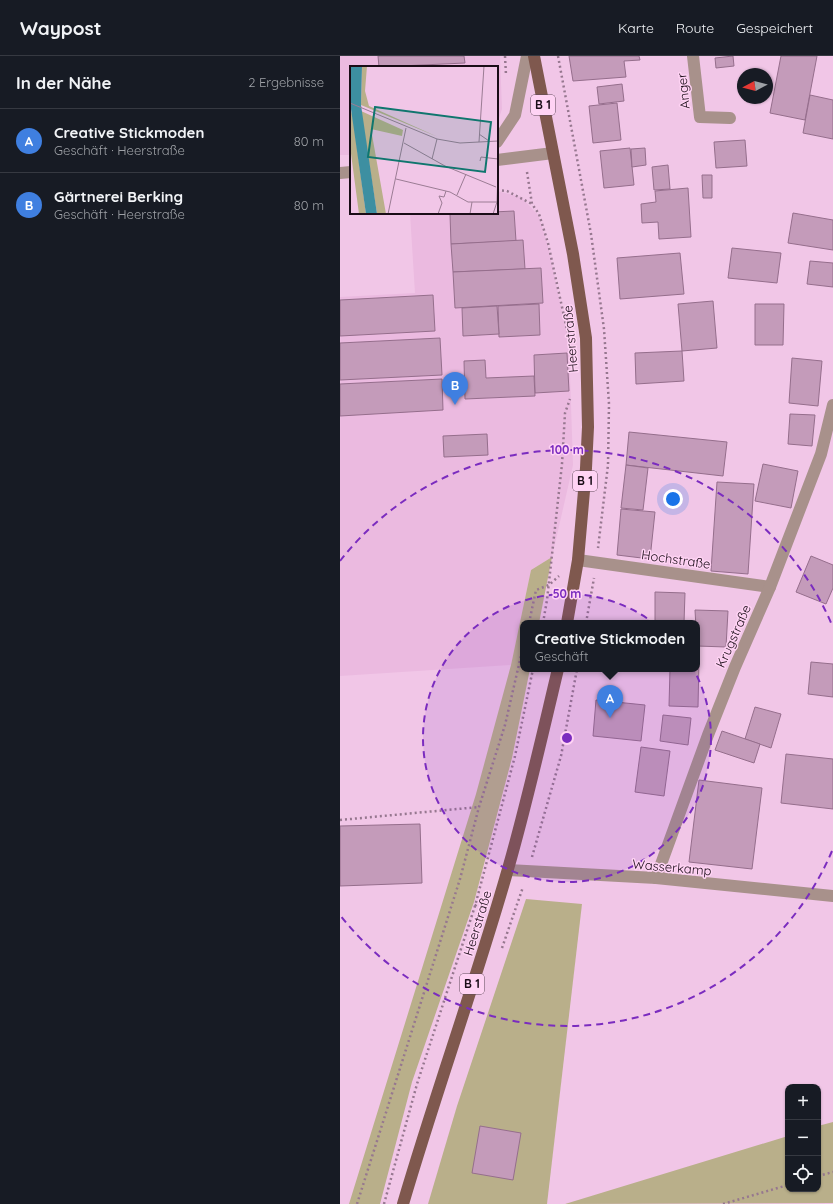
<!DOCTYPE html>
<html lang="de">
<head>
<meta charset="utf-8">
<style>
  body { margin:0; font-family:Quicksand,sans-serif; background:#20242c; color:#f1f3f6 }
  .controls { position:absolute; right:12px; bottom:12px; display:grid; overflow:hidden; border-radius:8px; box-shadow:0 1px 3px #0004 }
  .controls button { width:36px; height:36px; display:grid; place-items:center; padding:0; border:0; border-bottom:1px solid #363941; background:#171b24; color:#f1f3f6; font:20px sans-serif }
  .compass { position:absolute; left:397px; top:12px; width:36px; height:36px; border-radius:50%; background:#171b24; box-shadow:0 1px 3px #0004; rotate:263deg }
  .you { position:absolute; left:333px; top:443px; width:14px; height:14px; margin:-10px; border:3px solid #fff; border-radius:50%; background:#1a73e8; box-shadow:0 0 0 6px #1a73e833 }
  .badge { display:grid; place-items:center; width:26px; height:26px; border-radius:50%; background:#7c3aed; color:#fff; font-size:13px; font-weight:700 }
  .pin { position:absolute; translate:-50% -33px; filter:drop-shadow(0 1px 2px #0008) }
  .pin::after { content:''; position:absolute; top:21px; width:14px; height:12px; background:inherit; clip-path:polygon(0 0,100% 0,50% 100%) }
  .popup { position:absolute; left:180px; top:564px; width:180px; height:52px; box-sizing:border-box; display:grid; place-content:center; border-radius:8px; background:#171b24; filter:drop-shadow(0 1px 3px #0005); font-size:13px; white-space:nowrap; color:#9ea1a6 }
  .popup b { font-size:15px; color:#f1f3f6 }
  .popup::after { content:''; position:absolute; left:50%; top:100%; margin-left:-8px; border:8px solid transparent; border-top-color:#171b24 }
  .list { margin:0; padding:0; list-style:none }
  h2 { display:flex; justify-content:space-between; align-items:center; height:52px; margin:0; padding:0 16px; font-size:17px }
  h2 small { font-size:13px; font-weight:400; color:#9ea1a6 }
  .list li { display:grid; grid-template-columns:26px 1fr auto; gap:12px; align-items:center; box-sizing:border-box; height:64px; padding:0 16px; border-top:1px solid #363941 }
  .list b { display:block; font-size:15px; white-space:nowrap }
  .list p { margin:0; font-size:13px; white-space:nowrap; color:#9ea1a6 }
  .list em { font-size:13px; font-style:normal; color:#9ea1a6 }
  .icon { flex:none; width:22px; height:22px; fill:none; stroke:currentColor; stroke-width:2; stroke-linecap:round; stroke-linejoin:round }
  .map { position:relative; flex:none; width:493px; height:1148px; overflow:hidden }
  header { display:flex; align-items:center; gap:24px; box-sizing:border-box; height:56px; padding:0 20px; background:#171b24; border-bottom:1px solid #363941 }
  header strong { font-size:19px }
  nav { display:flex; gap:22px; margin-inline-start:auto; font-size:14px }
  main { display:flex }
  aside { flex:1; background:#171b24 }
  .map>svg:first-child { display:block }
  .built { fill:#ebbae0 }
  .green { fill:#b9af8a }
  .building { fill:#c49bba; stroke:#956e8c }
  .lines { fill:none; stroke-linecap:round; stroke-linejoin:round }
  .path { stroke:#96778f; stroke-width:2.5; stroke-dasharray:2 3; stroke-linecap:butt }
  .minor { stroke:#a8918b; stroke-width:12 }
  .major { stroke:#7f584e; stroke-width:12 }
  .ring { fill:none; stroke:#7b2cbf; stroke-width:2; stroke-dasharray:7 5 }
  .labels { text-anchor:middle; stroke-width:3; stroke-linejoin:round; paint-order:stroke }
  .shield { fill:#ffd3f4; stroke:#5f4859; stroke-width:1 }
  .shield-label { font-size:12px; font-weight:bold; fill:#1a0c17 }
  .street-label { font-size:13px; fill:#1a0c17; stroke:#ffd3f4 }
  .inset-road { fill:none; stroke:#9b7c94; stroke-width:1 }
  .view { fill:#0f766e; fill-opacity:0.15; stroke:#0f766e; stroke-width:2 }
  .inset-edge { fill:none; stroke:#1a0c17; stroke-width:2 }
  .centre { fill:#7b2cbf; stroke:#ffd3f4; stroke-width:2 }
  .ring-label { font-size:12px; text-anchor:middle; font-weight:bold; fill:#7b2cbf; stroke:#ffd3f4; stroke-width:3; stroke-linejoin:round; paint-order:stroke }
</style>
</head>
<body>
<header>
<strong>Waypost</strong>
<nav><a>Karte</a><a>Route</a><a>Gespeichert</a></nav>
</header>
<main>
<aside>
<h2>In der Nähe<small>2 Ergebnisse</small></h2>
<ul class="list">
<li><span class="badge" style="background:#3f7fe0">A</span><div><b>Creative Stickmoden</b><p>Geschäft · Heerstraße</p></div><em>80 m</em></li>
<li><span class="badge" style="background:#3f7fe0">B</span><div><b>Gärtnerei Berking</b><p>Geschäft · Heerstraße</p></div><em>80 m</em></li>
</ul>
</aside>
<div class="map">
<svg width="493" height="1148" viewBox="0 0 493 1148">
  <rect width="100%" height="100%" fill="#f1c6e7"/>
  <g class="built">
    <path d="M0,0H160L162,53L157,68V11H11V99H0Z"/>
    <path d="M157,135L181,141L198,159L208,190L229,289L233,409L212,501L191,514L171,609L0,620V241L75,237L70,157H157Z"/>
  </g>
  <g class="green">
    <path d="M212,501L199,567H183V613H190L172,702L134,846L72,1026L40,1148H9L136,738L171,609L191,514Z"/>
    <path d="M186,843L242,848L207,1148H88L117,1050Z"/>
    <path d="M493,1066V1147L225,1148L448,1080V1133H478V1070Z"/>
  </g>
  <g class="building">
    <path d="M38,0H124L125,7L39,11Z"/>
    <path d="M229,0H299L300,4L284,5L286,21L233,25Z"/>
    <path d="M393,0L394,10L376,12L375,2Z"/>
    <path d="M441,0H477L465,64L430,57Z"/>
    <path d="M282,28L284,45L259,48L257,31Z"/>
    <path d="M470,39L493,44V83L463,77Z"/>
    <path d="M277,47L281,84L253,87L249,50Z"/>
    <path d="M405,84L407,110L376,112L374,86Z"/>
    <path d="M290,92L294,129L264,132L260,95Z"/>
    <path d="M305,92L306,109L292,111L291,93Z"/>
    <path d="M328,109L330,133L314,134L312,111Z"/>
    <path d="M362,119H372V142H363Z"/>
    <path d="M348,132L351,181L319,183L318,166L302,167L301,148L316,146L315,135Z"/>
    <path d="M174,155L176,185L111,188L110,158Z"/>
    <path d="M453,157L493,164V194L448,187Z"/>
    <path d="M183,184L185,213L113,216L111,188Z"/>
    <path d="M392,192L441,197L437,227L388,222Z"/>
    <path d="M340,197L344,238L280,243L277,202Z"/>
    <path d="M470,205L493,207V231L467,228Z"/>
    <path d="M201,212L203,247L115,252L113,216Z"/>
    <path d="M93,239L95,275L0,280V244Z"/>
    <path d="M373,245L377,292L342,295L338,248Z"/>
    <path d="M199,248L200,279L159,281L158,250Z"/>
    <path d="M415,248H444L443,289H415Z"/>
    <path d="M157,250L159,278L123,280L122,252Z"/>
    <path d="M100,282L102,319L0,324V287Z"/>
    <path d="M342,295L344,325L296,328L295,297Z"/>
    <path d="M227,297L229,335L195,337L194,299Z"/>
    <path d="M452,302L482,305L478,350L449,347Z"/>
    <path d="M145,304L146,322L194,320L195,340L125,343L124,305Z"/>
    <path d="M102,323L103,354L0,360V328Z"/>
    <path d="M450,358L475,359L472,390L448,388Z"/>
    <path d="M289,376L387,386L383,420L286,409Z"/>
    <path d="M147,378L148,399L104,401L103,380Z"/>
    <path d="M423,408L458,415L451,452L415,445Z"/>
    <path d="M286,409L308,412L303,454L281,452Z"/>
    <path d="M377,426L414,428L408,518L371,515Z"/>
    <path d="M281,453L315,456L310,503L277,499Z"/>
    <path d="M471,500L493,509V532L486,548L456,536Z"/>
    <path d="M315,536L345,537L344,567H315Z"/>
    <path d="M355,554L388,555L386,591L357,590Z"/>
    <path d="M357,604H359L358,651L329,650L330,613H357Z"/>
    <path d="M471,606L493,608V641L468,638Z"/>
    <path d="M256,644L305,649L301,685L253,680Z"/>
    <path d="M415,651L441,658L431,692L405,683Z"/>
    <path d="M323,659L351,662L348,689L320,685Z"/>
    <path d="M382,675L420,688L414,707L375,694Z"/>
    <path d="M301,691L330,695L324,740L295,736Z"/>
    <path d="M446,698L493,703V753L441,747Z"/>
    <path d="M359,724L422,732L412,813L349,806Z"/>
    <path d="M80,768L82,827L0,830V770Z"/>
    <path d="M140,1070L181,1077L173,1124L132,1117Z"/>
  </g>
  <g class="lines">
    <g class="path">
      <path d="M165,0L166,19"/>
      <path d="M218,0L251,178L264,273L269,348L268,409L258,492"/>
      <path d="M187,116L192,148L199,158L208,187L229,283"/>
      <path d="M157,134L167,135L192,148"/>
      <path d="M189,567L196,534L209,529L219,520"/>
      <path d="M203,567L207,544L222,408L225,357L230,343"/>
      <path d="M246,567L254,522"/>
      <path d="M0,764L139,751"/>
      <path d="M192,801L221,700L237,613"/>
      <path d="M135,850L142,842"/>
      <path d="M162,892L183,831"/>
      <path d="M478,1120L493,1116"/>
      <path d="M17,1148L120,823L139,751L165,669L183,591"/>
      <path d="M44,1148L77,1028L135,850L175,700L193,613"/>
      <path d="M383,1148L448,1129"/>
    </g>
    <g class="minor">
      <path d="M353,0L360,61L390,62"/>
      <path d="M157,86L175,59L187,0"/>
      <path d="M157,104L213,97"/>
      <path d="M0,117L11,116"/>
      <path d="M238,504L430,531"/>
      <path d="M168,814L316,822L493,840"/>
      <path d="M316,822L368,679L395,611L430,531L481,398L493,349"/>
    </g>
    <g class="major">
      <path d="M194,0L233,198L246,282L248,371L246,412L238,504L227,567"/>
      <path d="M63,1148C96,1036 136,925 168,813C187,747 202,680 218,613"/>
    </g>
  </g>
  <circle cx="227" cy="682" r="144" fill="#7b2cbf" fill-opacity=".12"/>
  <g class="ring">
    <circle cx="227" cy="682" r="144"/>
    <path d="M492 795A288 288 0 0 1 0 859M0 505A288 288 0 0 1 492 569"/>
  </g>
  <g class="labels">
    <g class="shield">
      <rect x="191" y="39" width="24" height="20" rx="3"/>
      <rect x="233" y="415" width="24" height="20" rx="3"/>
      <rect x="120" y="918" width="24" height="20" rx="3"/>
    </g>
    <g class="shield-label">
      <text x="203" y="53">B 1</text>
      <text x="245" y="429">B 1</text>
      <text x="132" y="932">B 1</text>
    </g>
    <g class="street-label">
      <text transform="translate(343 35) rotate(-96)" y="5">Anger</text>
      <text transform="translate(230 283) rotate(-95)" y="5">Heerstraße</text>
      <text transform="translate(336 503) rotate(8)" y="5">Hochstraße</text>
      <text transform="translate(393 580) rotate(-66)" y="5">Krugstraße</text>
      <text transform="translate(332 811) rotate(5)" y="5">Wasserkamp</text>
      <text transform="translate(137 867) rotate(-73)" y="5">Heerstraße</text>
    </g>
  </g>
  <g transform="translate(10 10)">
    <rect width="148" height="148" fill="#f1c6e7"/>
    <path d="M12,0H17L15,25L19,40L88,71L11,39ZM0,40L3,52L16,148H9L0,80ZM11,45L53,64L52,70L21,63L36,148H27Z" fill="#b9af8a"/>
    <path d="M0,0H12L11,39L27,148H16L0,36Z" fill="#3d8fa1"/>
    <path class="inset-road" d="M0,37L87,73L110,77L148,75M129,68L139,75M129,76L134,0M54,77L95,100L146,121M82,93L87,73M130,95L131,91L148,93M46,113L100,126L118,136H147M107,129L116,108M38,148L56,62M88,148L92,137L89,130L94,131L96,125M120,148L122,136M143,148L147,136L148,104"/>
    <path class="view" d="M25,41L141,56L135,106L18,91Z"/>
    <rect width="148" height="148" class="inset-edge"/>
  </g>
  <circle cx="227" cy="682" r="6" class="centre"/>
  <g class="ring-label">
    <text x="227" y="398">100 m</text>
    <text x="227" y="542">50 m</text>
  </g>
</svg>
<div class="controls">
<button>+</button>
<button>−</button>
<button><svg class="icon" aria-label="locate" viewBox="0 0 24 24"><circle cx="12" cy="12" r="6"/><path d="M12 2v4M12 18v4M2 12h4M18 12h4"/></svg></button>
</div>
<svg class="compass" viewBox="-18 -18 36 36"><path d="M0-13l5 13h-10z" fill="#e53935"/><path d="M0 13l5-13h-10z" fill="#9ea1a6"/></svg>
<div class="you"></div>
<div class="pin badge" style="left:270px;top:662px;background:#3f7fe0">A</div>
<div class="popup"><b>Creative Stickmoden</b>Geschäft</div>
<div class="pin badge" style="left:115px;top:349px;background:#3f7fe0">B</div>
</div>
</main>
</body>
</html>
